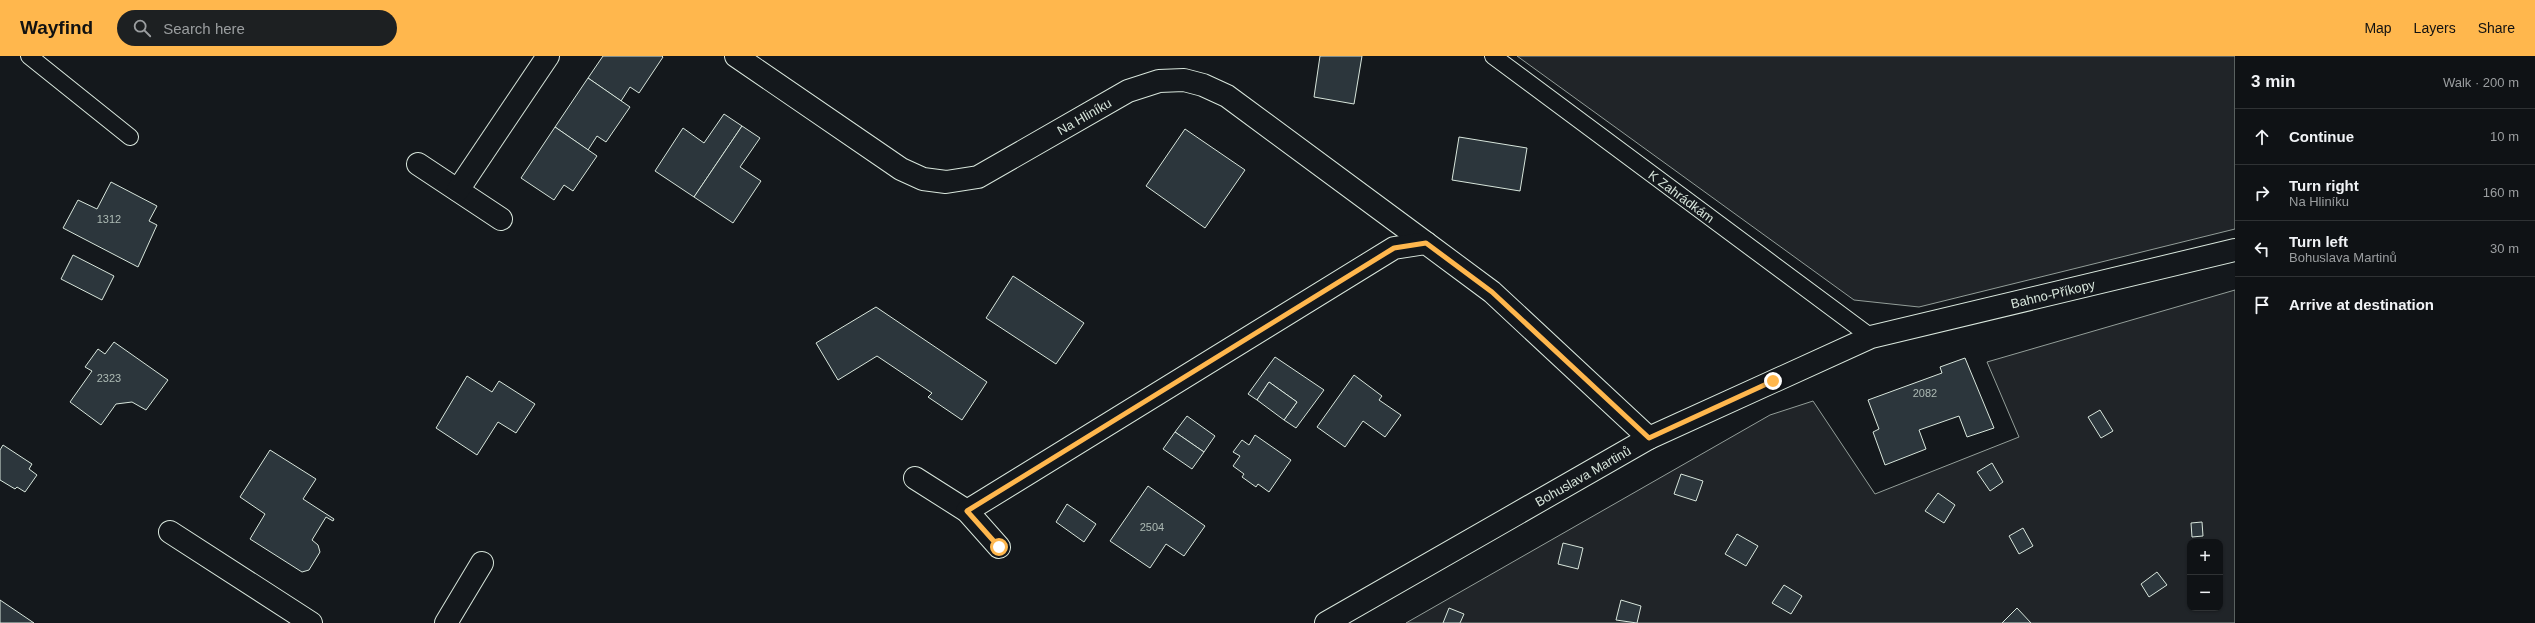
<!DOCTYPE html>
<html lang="en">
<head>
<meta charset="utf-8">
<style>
  body { margin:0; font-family:Helvetica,sans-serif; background:#1d2022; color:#f1f3f6 }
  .controls { position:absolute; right:12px; bottom:12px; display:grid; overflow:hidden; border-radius:8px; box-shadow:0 1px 3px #0004 }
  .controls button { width:36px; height:36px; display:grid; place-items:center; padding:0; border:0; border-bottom:1px solid #2f3234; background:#0f1215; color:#f1f3f6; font:20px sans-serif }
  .stop { position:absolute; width:12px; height:12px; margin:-9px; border:3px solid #ffb74d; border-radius:50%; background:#fff }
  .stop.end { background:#ffb74d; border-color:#fff; box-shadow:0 1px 4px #0008 }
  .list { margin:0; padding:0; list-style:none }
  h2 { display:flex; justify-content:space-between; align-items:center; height:52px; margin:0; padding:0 16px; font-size:17px }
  h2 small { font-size:13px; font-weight:400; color:#9b9ea0 }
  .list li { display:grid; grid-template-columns:26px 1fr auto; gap:12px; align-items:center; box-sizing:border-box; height:56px; padding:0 16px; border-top:1px solid #2f3234 }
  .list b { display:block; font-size:15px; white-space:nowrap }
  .list p { margin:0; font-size:13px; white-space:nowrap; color:#9b9ea0 }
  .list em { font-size:13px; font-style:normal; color:#9b9ea0 }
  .icon { flex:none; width:22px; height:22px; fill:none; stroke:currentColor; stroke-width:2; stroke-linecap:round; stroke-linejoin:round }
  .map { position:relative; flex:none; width:2235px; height:567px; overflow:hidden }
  header { display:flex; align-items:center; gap:24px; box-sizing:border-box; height:56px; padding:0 20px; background:#ffb74d; color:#111 }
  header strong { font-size:19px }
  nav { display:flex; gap:22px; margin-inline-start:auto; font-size:14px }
  .search { width:280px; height:36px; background:#1d2022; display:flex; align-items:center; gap:10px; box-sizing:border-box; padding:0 14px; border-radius:22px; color:#9b9ea0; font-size:15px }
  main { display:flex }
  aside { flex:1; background:#0f1215 }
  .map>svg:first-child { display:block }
  .green { fill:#202428; stroke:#939e99; fill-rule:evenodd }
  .building { fill:#2c363c; stroke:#d8e6dc }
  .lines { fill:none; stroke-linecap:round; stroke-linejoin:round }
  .service-casing { stroke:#d8e6dc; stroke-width:18 }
  .minor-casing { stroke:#d8e6dc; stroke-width:24 }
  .service { stroke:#14181c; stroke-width:16 }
  .minor { stroke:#14181c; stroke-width:22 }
  .route { stroke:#ffb74d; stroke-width:5 }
  .labels { text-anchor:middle; stroke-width:3; stroke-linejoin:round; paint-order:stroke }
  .number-label { font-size:11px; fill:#adbab4 }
  .street-label { font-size:13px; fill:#d8e6dc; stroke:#14181c }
</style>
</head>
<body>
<header>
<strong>Wayfind</strong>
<div class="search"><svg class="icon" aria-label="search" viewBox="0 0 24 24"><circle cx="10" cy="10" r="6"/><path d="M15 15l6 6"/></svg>Search here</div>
<nav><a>Map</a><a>Layers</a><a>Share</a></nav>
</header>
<main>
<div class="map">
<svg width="2235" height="567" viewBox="0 0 2235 567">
  <rect width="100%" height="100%" fill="#14181c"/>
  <g class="green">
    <path d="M1517,0H2235V173L1919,251L1854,244Z"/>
    <path d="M2235,234V567H1406L1770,359L1813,345L1875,438L2019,381L1987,306ZM2190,486H2220V552H2190Z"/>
  </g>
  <g class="building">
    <path d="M603,0H662L663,1L639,37L630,31L621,45L588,22Z"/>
    <path d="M1320,0H1362L1354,48L1314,41Z"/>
    <path d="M588,22L630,51L606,86L597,80L588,94L555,71Z"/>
    <path d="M724,58L742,70L694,141L655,115L683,72L704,87Z"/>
    <path d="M742,70L760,82L740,111L761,125L733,167L694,141Z"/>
    <path d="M555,71L597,100L573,135L564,129L554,144L521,122Z"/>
    <path d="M1185,73L1245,114L1205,172L1146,130Z"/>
    <path d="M1459,81L1527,92L1520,135L1452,124Z"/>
    <path d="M111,126L157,150L149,165L157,169L138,211L63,172L78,144L97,153Z"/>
    <path d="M73,199L114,220L102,244L61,223Z"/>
    <path d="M1013,220L1084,267L1056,308L986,262Z"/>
    <path d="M876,251L987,326L962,364L928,341L932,337L877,300L838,324L816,287Z"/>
    <path d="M114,286L168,324L146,354L132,346L116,348L101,369L70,346L92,315L85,311L98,293L105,298Z"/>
    <path d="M1275,301L1324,334L1296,372L1284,364L1297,346L1269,326L1257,344L1248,338Z"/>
    <path d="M1965,302L1994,372L1967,381L1959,360L1919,374L1926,393L1885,409L1873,376L1879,373L1868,344L1942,317L1940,311Z"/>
    <path d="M1354,319L1382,340L1379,344L1401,359L1385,381L1363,365L1345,391L1317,371Z"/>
    <path d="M467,320L492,336L499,325L535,348L516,377L498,366L477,399L436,372Z"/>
    <path d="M1269,326L1297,346L1284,364L1257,344Z"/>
    <path d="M2100,354L2113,375L2101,382L2088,361Z"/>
    <path d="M1187,360L1215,380L1204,396L1175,376Z"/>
    <path d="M1175,376L1204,396L1192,413L1163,393Z"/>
    <path d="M1255,379L1291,404L1269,436L1258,428L1256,431L1242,421L1244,418L1233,410L1240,400L1233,396L1242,384L1249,389Z"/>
    <path d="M3,389L32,408L29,413L37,419L25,436L17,431L15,433L0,424V394Z"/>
    <path d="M270,394L316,423L303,443L334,463L333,465L326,461L312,484L318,489L320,496L309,514L302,516L250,483L265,458L240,441Z"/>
    <path d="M1992,407L2003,426L1990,435L1977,416Z"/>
    <path d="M1681,418L1703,425L1696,445L1674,438Z"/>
    <path d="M1148,430L1205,470L1184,500L1166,488L1150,512L1110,485Z"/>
    <path d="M1938,437L1955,449L1944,467L1925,455Z"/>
    <path d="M1067,448L1096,468L1084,486L1056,466Z"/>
    <path d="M2202,466L2203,480L2192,481L2191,467Z"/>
    <path d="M2023,472L2033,490L2019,498L2009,480Z"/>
    <path d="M1737,478L1758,490L1746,510L1725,498Z"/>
    <path d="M1563,487L1583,492L1578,513L1558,508Z"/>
    <path d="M2157,516L2167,529L2149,541L2141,528Z"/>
    <path d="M1784,529L1802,540L1791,558L1772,547Z"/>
    <path d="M0,544L34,567H0Z"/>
    <path d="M1621,544L1641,550L1637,567L1616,564Z"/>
    <path d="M1449,552L1464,558L1460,567H1443Z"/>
    <path d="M2017,552L2031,567H2002Z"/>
  </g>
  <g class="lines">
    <defs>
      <g id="service">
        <path d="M29,0L130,81"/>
        <path id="s1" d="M1493,0L1871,281"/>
      </g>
      <g id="minor">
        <path id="s2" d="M736,0L901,113L923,123L946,126L978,121L1128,35L1159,25L1184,24L1203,29L1227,40L1426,187"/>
        <path d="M418,108L501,163"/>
        <path d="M458,134L548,0"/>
        <path d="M915,422L967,455L999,491"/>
        <path d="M967,455L1394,192L1426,187L1492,236L1649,382"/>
        <path d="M170,476L311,567"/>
        <path d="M446,567L482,507"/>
        <path id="s3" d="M1326,567L1649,382L1871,281L2235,194"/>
      </g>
    </defs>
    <use href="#service" class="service-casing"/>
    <use href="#minor" class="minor-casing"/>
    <use href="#service" class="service"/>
    <use href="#minor" class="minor"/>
  </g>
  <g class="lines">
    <path class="route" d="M999,491L967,455L1394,192L1426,187L1492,236L1649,382L1773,325"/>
  </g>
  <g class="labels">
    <g class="number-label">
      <text x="109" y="167">1312</text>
      <text x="109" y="326">2323</text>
      <text x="1925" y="341">2082</text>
      <text x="1152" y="475">2504</text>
    </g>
    <g class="street-label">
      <text dy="5" stroke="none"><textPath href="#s2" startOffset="402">Na Hliníku</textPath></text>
      <text dy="5" stroke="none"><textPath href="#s1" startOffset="235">K Zahrádkám</textPath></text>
      <text dy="5" stroke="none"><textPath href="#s3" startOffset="803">Bahno-Příkopy</textPath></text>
      <text dy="5" stroke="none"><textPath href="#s3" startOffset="296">Bohuslava Martinů</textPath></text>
    </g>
  </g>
</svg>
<div class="controls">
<button>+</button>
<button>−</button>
</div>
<div class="stop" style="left:999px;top:491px"></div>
<div class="stop end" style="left:1773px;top:325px"></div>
</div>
<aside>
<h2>3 min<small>Walk · 200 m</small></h2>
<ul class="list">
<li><svg class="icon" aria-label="ahead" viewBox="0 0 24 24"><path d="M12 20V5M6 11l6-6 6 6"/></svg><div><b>Continue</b></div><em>10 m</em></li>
<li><svg class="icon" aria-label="right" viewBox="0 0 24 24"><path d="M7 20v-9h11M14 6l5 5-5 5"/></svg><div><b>Turn right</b><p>Na Hliníku</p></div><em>160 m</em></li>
<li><svg class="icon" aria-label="left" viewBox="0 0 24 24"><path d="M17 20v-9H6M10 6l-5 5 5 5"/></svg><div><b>Turn left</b><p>Bohuslava Martinů</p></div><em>30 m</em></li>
<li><svg class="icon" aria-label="arrive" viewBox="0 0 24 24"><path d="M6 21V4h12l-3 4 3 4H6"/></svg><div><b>Arrive at destination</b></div></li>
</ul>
</aside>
</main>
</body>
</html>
